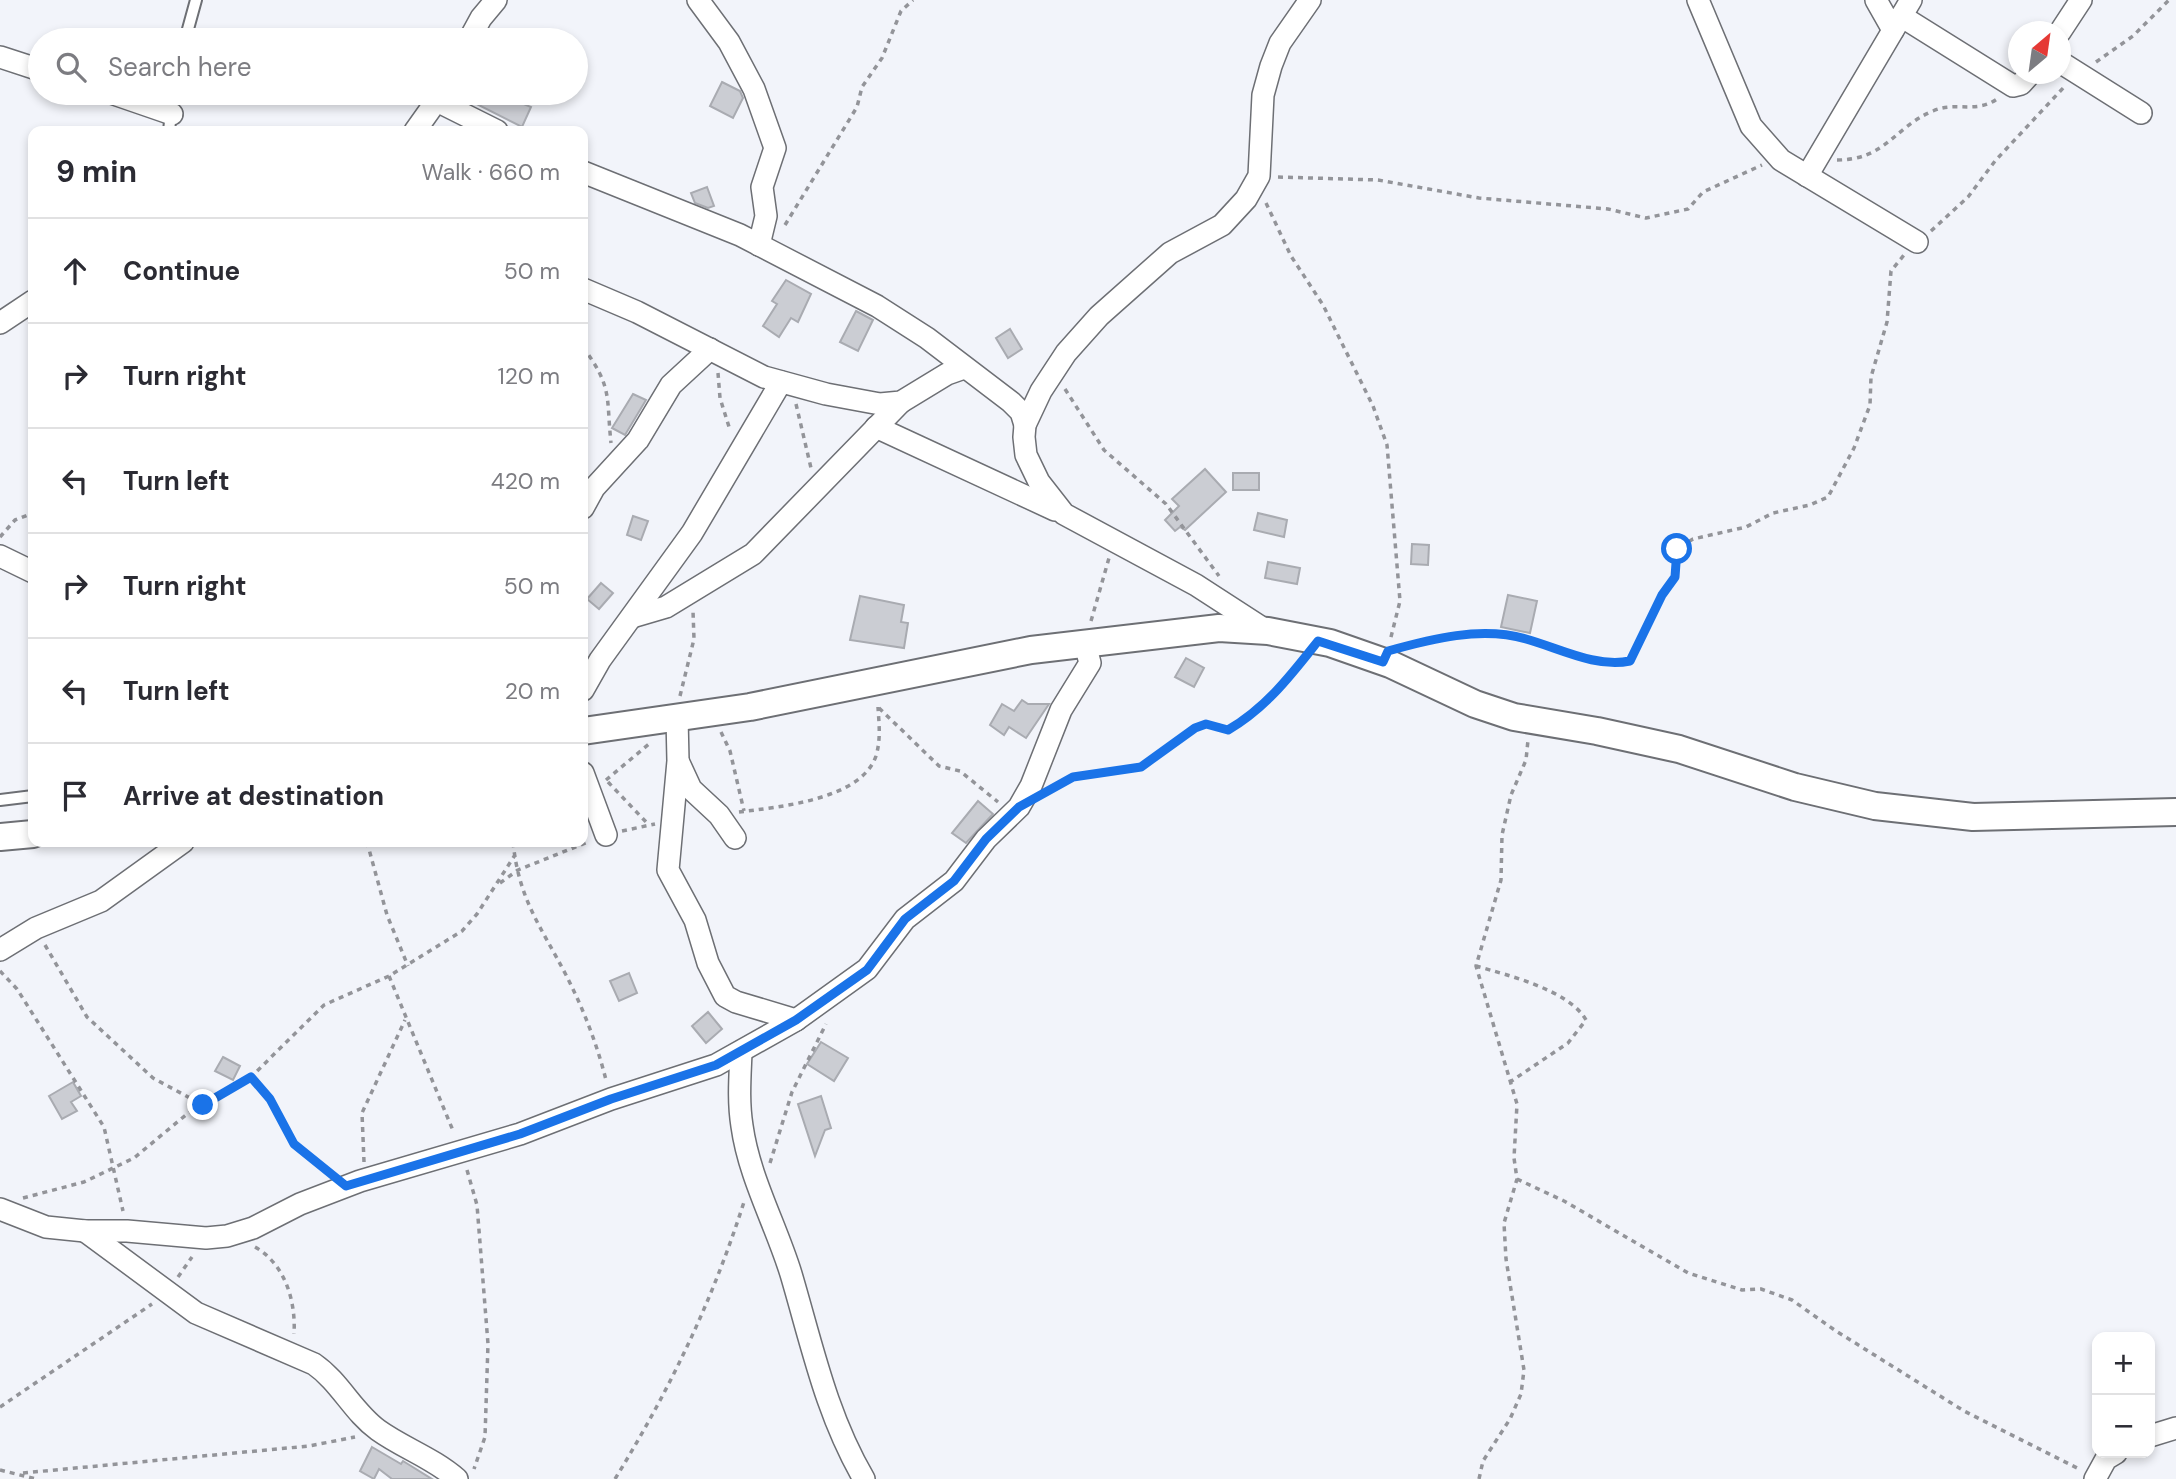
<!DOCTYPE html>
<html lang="en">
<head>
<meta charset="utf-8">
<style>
  body { margin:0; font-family:"DM Sans",sans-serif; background:#f7f7f7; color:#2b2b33 }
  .controls { position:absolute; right:21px; bottom:21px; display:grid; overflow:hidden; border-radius:14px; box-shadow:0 4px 10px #0003 }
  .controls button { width:63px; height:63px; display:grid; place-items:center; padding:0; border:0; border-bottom:2px solid #e1e1e2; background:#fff; color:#2b2b33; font:35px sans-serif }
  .compass { position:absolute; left:2008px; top:21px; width:63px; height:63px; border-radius:50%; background:#fff; box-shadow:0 4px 10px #0003; rotate:29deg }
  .stop { position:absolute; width:21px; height:21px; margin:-16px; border:5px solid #1a73e8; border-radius:50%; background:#fff }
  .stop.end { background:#1a73e8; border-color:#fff; box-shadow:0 2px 7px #0008 }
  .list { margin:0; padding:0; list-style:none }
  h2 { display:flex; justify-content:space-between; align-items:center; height:91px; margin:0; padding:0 28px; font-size:30px }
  h2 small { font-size:23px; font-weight:400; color:#7c7c81 }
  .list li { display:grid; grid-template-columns:46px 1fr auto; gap:21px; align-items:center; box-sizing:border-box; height:105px; padding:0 28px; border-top:2px solid #e1e1e2 }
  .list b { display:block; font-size:26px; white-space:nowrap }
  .list em { font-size:23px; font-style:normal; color:#7c7c81 }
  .icon { flex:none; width:38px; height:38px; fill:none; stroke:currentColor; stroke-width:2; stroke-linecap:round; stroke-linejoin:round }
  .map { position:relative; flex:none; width:2176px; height:1479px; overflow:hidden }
  .search { position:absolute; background:#fff; box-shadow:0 4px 10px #0003; left:28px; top:28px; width:560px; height:77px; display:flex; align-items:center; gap:18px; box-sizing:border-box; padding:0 24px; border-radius:38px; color:#7c7c81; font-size:26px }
  .panel { position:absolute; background:#fff; box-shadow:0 4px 10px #0003; left:28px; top:126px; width:560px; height:721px; border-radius:14px }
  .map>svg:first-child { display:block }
  .building { fill:#cbcdd3; stroke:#a9abb1; stroke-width:2 }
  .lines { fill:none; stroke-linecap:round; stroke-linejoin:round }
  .service-casing { stroke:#6d6f74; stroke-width:14 }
  .minor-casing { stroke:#6d6f74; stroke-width:24 }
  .tertiary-casing { stroke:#6d6f74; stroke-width:30 }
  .path { stroke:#939499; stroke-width:3.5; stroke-dasharray:5 5; stroke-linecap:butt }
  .service { stroke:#fff; stroke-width:10 }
  .minor { stroke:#fff; stroke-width:21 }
  .tertiary { stroke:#fff; stroke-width:26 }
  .route { stroke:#1a73e8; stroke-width:9 }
</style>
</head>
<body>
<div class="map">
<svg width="2176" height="1479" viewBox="0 0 2176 1479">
  <rect width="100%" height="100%" fill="#f2f4fa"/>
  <g class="building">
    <path d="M722,82L740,91L743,98L733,118L710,106Z"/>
    <path d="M455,93H497L531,107L522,127Z"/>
    <path d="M707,187L714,206L708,208L695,203L691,193Z"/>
    <path d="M786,280L811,294L798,322L791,318L779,337L763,326L777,304L772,301Z"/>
    <path d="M856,311L873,320L858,351L840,342Z"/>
    <path d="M1010,329L1022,349L1008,358L996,338Z"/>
    <path d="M633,394L646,400L625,435L612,428Z"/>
    <path d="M1205,469L1226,492L1185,530L1180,527L1175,531L1165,520L1179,506L1172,499Z"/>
    <rect x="1233" y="473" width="26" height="17"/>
    <path d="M1258,513L1287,520L1284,537L1254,530Z"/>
    <path d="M633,516L648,521L641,540L627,535Z"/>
    <path d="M1412,544L1429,545L1428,565L1411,564Z"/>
    <path d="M1268,562L1300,568L1297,584L1265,578Z"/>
    <path d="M601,583L613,593L599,609L587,599Z"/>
    <path d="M1508,595L1537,601L1530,633L1501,627Z"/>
    <path d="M860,596L904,605L901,622L908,623L904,648L850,640Z"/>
    <path d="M1186,658L1204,668L1194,687L1175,677Z"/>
    <path d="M1022,700L1028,704H1049L1026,738L1009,727L1004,735L990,725L1002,704L1014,711Z"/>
    <path d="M978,801L993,814L966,843L952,833Z"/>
    <path d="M629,973L637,993L619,1001L610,981Z"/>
    <path d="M708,1012L722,1029L706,1043L692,1026Z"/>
    <path d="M821,1042L848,1058L834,1081L807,1064Z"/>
    <path d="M223,1057L240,1066L233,1080L215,1071Z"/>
    <path d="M73,1082L81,1096L71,1102L77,1111L62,1119L49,1096Z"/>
    <path d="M821,1096L831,1128L825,1130L815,1156L798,1104Z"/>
    <path d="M372,1447L401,1464L403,1461L432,1479H392L379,1469L374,1479L360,1471Z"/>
  </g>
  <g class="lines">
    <defs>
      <g id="service">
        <path d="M185,40L196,0"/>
        <path d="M169,131L173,93"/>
        <path d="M0,800L33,796"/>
      </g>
      <g id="minor">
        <path d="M698,0L729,42L754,89L775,148L762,187L766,216L759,245"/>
        <path d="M1698,0L1751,126L1781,160L1917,242"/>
        <path d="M1876,0L1893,30"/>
        <path d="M1901,16L2013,86L2021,84L2030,74"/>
        <path d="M2060,32L2081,0"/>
        <path d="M469,40L481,18L496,0"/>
        <path d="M0,57L40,70"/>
        <path d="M2060,62L2141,113"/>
        <path d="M111,93L172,114"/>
        <path d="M437,101L497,131"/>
        <path d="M415,131L442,93"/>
        <path d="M583,172L740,235L877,306L927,338L1011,402L1021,412L1025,425"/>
        <path d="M1807,176L1911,0"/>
        <path d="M583,289L637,312L764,377L826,394L880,404L901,402L947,374L964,368"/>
        <path d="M0,323L33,301"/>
        <path d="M876,427L1055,510"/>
        <path d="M583,508L594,488L638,440L671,385L710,349"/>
        <path d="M0,556L33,572"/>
        <path d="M632,617L666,607L753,554L901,402"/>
        <path d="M1267,631L1196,585L1064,514L1039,482L1026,455L1024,437L1025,425L1041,391L1066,353L1099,316L1170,253L1222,225L1246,199L1259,176L1263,95L1271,66L1280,43L1310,0"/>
        <path d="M583,690L600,660L692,533L781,382"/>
        <path d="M677,717L678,761L668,870L695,920L708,963L725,996L736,1002L796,1020"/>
        <path d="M679,763L691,789L719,815L735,838"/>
        <path d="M583,773L606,835"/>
        <path d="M0,950L36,928L101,901L183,842"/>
        <path d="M741,1052C740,1077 738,1101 742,1126C749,1177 776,1225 791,1274C812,1345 826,1414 864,1479"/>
        <path d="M0,1209L46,1227L85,1231H127L206,1238L227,1236L253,1228L300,1204L360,1181L520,1134L611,1099L716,1065L796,1020L867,969L905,919L954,881L986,839L1019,807L1031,786L1061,710L1090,663L1085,644"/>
        <path d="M85,1231L196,1313L314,1364C340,1382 353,1412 378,1430C403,1448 433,1458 457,1479"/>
        <path d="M2150,1436L2176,1428"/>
        <path d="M2095,1479L2106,1459L2116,1453"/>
      </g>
      <g id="tertiary">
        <path d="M583,731L750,707L1031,650L1219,628L1268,631L1330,643L1390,664L1475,704L1514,717L1597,731L1679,749L1795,787L1875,806L1973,817L2176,812"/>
        <path d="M0,837L33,834"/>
      </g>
    </defs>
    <use href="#service" class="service-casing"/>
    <use href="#minor" class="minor-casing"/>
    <use href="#tertiary" class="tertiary-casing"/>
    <g class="path">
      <path d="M2096,62L2133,36L2169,0"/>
      <path d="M1837,160C1886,160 1894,127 1933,111C1955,101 1976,114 1997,99"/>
      <path d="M1278,177L1378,180L1479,198L1608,209L1646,218L1688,209L1703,192L1762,165"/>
      <path d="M1266,203L1291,256L1323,305L1373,406L1387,445L1400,601L1390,641"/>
      <path d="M785,225L857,107L862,87L882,58L901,11L913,0"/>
      <path d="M1931,231L1968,197L1995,161L2065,86"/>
      <path d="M583,347C613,388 606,396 611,443"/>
      <path d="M718,373L720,398L730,430"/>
      <path d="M1065,389L1104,450L1166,504L1219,576"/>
      <path d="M796,404L811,468"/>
      <path d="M0,537L15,520L33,513"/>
      <path d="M1091,621L1109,558"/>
      <path d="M1403,647C1441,636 1487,628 1526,638C1559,648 1594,667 1630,661L1662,595L1675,577L1677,549L1693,539L1746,527L1773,513L1810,505L1828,497L1854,448L1870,405L1871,377L1887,322L1891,271L1904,255"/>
      <path d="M680,696L694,639L693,611"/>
      <path d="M879,708L939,766L960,771L998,802"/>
      <path d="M721,732L730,751L744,811"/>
      <path d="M606,780L649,744"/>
      <path d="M608,782L648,824"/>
      <path d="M1051,790L1073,777L1141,767L1194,728L1206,724L1228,730L1255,714L1304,659"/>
      <path d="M739,812C778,807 861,800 876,756C881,739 879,724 878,707"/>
      <path d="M622,831L655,824"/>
      <path d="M367,842L387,915L408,966"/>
      <path d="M513,842C519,900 540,925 566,975C583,1008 597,1044 606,1080"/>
      <path d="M500,883L518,870L588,842"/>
      <path d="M45,945L87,1017L153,1078L203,1105"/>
      <path d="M1476,966C1507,975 1569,990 1586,1020L1568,1043L1510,1082"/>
      <path d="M0,971L17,989L104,1127L123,1211"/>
      <path d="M389,976L454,1133"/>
      <path d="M251,1077L270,1099L294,1144L331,1173"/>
      <path d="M364,1162L362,1113L405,1020"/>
      <path d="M770,1163L792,1092L826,1024"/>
      <path d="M467,1170L477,1205L488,1344L485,1437L474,1469"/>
      <path d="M1517,1179L1564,1201L1688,1273L1742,1290L1761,1289L1792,1300L1836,1331L1964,1411L2079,1469"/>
      <path d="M23,1198L84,1182L134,1158L187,1114L251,1077L324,1005L389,976L462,931L477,914L515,855"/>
      <path d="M255,1247C285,1264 296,1301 294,1334"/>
      <path d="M178,1277L192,1257"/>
      <path d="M0,1407L152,1304"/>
      <path d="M0,1470L36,1479"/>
      <path d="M23,1473L309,1446L355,1437"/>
      <path d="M615,1479C670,1389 712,1302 744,1202"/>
      <path d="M1479,1479L1483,1461L1510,1419L1521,1394L1524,1370L1506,1259L1504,1223L1517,1179L1514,1158L1517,1104L1476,966L1501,880L1502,835L1511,795L1526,760L1528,740"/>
    </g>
    <use href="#service" class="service"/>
    <use href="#minor" class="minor"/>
    <use href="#tertiary" class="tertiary"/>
  </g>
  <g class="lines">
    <path class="route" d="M203,1105L251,1077L270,1099L294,1144L346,1186L520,1134L611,1099L716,1065L796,1020L867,970L905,919L954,881L986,839L1019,807L1073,777L1141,767L1195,728L1206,724L1228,730C1267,707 1291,675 1318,641L1383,662L1388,651C1431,639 1481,626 1526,639C1559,648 1595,668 1630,661L1662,595L1675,577L1677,549"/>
  </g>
</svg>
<div class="controls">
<button>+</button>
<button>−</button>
</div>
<svg class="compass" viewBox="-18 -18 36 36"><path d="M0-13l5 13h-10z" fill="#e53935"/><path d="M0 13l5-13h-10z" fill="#7c7c81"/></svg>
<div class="stop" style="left:1677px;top:549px"></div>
<div class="stop end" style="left:203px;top:1105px"></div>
<div class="search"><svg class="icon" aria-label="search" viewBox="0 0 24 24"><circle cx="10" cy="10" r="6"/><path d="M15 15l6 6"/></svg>Search here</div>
<section class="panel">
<h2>9 min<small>Walk · 660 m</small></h2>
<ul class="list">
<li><svg class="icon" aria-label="ahead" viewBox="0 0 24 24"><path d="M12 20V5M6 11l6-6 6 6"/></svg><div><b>Continue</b></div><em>50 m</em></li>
<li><svg class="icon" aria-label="right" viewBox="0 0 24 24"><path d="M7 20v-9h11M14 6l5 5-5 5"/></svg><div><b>Turn right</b></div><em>120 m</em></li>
<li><svg class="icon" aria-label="left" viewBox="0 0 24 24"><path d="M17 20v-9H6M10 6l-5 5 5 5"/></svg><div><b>Turn left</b></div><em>420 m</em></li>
<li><svg class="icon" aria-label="right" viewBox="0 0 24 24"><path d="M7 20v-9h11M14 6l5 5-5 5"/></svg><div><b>Turn right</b></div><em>50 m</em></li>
<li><svg class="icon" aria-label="left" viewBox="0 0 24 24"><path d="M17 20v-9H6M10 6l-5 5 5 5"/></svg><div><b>Turn left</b></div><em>20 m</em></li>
<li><svg class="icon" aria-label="arrive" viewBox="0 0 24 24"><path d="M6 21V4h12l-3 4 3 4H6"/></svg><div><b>Arrive at destination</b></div></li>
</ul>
</section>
</div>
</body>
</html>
